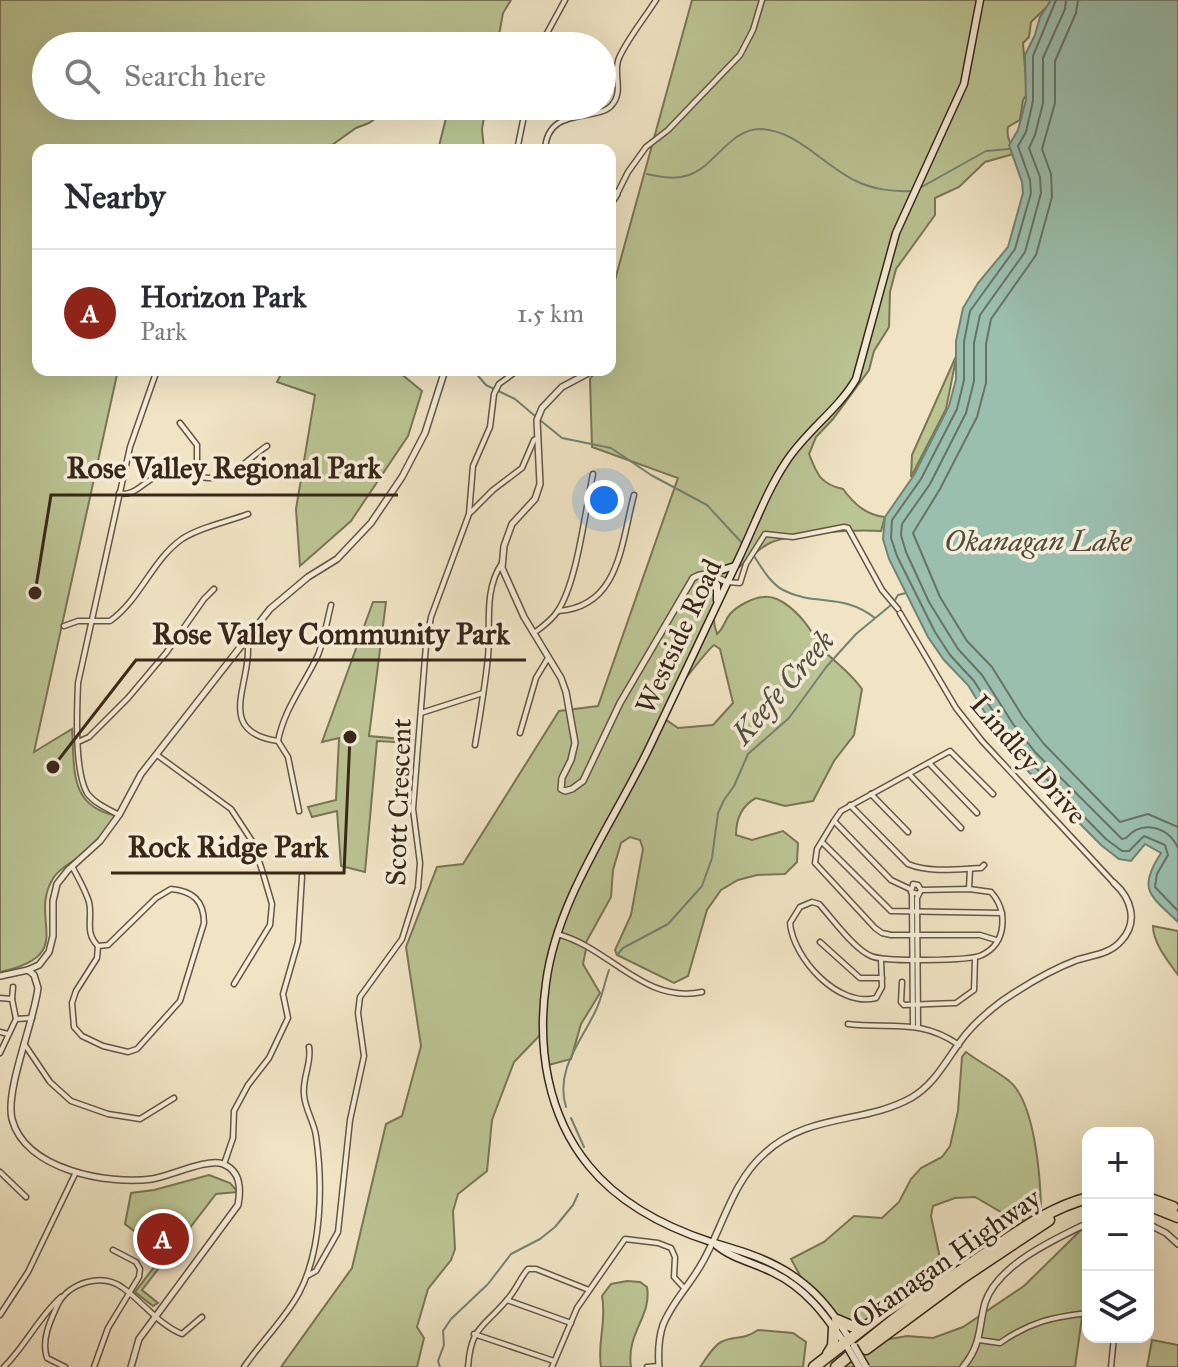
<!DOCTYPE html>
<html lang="en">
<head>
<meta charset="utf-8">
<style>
  body { margin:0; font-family:"IM FELL Great Primer",serif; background:#f7f7f7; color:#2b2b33 }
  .controls { position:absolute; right:24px; bottom:24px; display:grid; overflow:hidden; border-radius:16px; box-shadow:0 8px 32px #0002 }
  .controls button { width:72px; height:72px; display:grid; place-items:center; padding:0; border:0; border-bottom:2px solid #e1e1e2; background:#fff; color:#2b2b33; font:40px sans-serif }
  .you { position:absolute; left:604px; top:500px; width:28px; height:28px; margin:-20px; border:6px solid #fff; border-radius:50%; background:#1a73e8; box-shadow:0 0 0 12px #1a73e833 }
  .badge { display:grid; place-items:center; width:52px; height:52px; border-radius:50%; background:#8f2418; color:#fff; font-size:26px; font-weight:700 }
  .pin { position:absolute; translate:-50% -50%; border:4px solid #fff; box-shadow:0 2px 8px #0006 }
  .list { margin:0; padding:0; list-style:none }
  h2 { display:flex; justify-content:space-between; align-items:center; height:104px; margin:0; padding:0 32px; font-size:34px }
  h2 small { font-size:26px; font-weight:400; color:#7c7c81 }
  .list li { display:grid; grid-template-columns:52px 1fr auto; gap:24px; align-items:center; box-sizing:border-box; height:128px; padding:0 32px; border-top:2px solid #e1e1e2 }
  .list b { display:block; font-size:30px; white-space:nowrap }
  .list p { margin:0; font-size:26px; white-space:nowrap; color:#7c7c81 }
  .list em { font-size:26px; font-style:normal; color:#7c7c81 }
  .icon { flex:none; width:44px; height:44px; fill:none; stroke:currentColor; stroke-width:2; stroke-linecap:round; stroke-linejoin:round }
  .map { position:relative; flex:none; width:1178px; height:1367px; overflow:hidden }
  .search { position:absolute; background:#fff; box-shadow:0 8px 32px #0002; left:32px; top:32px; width:584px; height:88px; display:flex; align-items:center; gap:20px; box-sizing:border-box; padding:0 28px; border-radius:44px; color:#7c7c81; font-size:30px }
  .panel { position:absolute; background:#fff; box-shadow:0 8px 32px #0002; left:32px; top:144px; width:584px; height:232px; border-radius:16px }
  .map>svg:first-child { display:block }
  .green { fill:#bbc493; stroke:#797656; stroke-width:2; fill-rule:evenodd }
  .water { fill:#9bbfae; stroke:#738272; stroke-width:2 }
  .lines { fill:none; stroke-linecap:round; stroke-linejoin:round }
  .shore { stroke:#697363; stroke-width:2 }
  .stream { stroke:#738272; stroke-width:2 }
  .minor-casing { stroke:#655643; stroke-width:7 }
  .tertiary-casing { stroke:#655643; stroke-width:8 }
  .secondary-casing { stroke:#372718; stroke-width:9 }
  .motorway-casing { stroke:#372718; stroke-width:13 }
  .minor { stroke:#f5edd9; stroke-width:4 }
  .tertiary { stroke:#f5edd9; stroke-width:5 }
  .secondary { stroke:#f5edd9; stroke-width:6 }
  .motorway { stroke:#f0e4c4; stroke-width:10 }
  .secondary-bridge-casing { stroke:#372718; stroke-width:9; stroke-linecap:butt }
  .secondary-bridge { stroke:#f5edd9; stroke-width:6 }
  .labels { text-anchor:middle; stroke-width:7; stroke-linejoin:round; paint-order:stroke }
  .street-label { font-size:28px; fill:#372718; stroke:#f5edd9 }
  .water-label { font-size:30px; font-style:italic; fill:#504d3e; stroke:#f5edd9 }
  .leader { fill:none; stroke:#372718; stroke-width:3 }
  .callout-dot { fill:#372718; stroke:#f5edd9; stroke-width:3 }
  .callout-label { font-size:30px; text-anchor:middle; font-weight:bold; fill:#372718; stroke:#f5edd9; stroke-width:7; stroke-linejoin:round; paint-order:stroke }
</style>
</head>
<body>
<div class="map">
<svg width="1178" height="1367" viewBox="0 0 1178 1367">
  <rect width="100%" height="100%" fill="#f0e4c4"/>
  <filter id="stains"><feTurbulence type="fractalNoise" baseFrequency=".0025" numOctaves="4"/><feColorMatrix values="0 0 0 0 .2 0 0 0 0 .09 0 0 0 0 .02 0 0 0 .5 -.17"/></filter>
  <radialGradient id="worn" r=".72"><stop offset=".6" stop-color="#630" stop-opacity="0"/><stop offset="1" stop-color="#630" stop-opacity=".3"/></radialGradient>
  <g class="green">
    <path d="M0,0H511L503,13L497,46H441L423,34L413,39L412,46H46V106H392L369,123L356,128L325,150H38V370H118L34,752L72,729C75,769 68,806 117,816C106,828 96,844 83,854C73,862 62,866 54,877C26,919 80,955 0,972Z"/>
    <path d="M692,0H1054L1031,22L1029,37L1023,43L1027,94L1023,100L1020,120L1008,127C1006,138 1011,145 1017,153L985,162L959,187L935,198V215L896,269L890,292L889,327L874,351L869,370L833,419L816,437L809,454C817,474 820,484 843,489C854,504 866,515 885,517L881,531C853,529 799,533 772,542C764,545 758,551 752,556C727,576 705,600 717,634C724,628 725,620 730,614C737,606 754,597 764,597C781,595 800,615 809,628C814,635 816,644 822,649C837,664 849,671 862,689L854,735L834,761L813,801L785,806L756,798C741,806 736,819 736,835L752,840L783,831L798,843L797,862L785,874L757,875L738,880L721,890L707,910L688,976L674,983L617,955L615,950L631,915L643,849L640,840L630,837L621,843L613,870L611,897L584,946L586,949L583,964L600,993L581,1024L571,1059L545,1066L542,1033L514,1062L492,1120L487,1171L458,1194L453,1211L455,1249L451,1260L428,1289L417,1327L424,1338L417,1367H281L352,1268L386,1124L402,1116L421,1046L406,947L437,867L463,864L559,711L598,706L678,478L592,447L590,379L597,370H610V298ZM714,645L720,649L733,703L713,725L678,728L665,719C666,712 666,706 669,700C675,692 708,649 714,645Z"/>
    <path d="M449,106H486L482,129L484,150H438Z"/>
    <path d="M957,354L946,409L911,477L912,455Z"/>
    <path d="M283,370H399V372L422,391L408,436L351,521L300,566L296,509L315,395L277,382Z"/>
    <path d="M373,602H386L369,736L413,740L412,743L377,741L365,872L341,866L337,811L312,817L308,807L336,800L339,738L322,742Z"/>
    <path d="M1153,926L1178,931V975C1168,961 1153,943 1153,926Z"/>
    <path d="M966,1052C979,1062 995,1070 1008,1080C1036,1101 1041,1183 1041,1216L1033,1222L1013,1219L975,1197L955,1198L933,1206L931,1216L947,1291L878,1335C820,1318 819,1310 791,1259L824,1242L854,1216L882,1218L899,1202L911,1179L921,1168L942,1157L950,1146L958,1111L962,1057Z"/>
    <path d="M209,1175L230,1183L238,1192L216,1194L142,1290L158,1303L153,1306L135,1292L164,1254L125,1224L131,1193L154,1190Z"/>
    <path d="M1085,1226H1088V1303H1084L1075,1367H843L884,1340L907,1336L933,1338L963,1327L1024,1286Z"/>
    <path d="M627,1281L640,1282L647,1287C652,1317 626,1332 631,1367H601C597,1343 607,1320 602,1296L611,1284Z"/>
    <path d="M758,1330L793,1333L806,1342L803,1367H700C706,1359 713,1346 721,1342C735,1335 742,1341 758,1330Z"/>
    <path d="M1152,1340L1178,1345V1367H1147Z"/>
  </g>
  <path class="water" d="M1051,0H1178V922C1150,895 1137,890 1161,853L1145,844L1131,861L1119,859L1101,845L1021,764L998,734L968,685L944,660L928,637L889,559L883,539L885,517L914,475L949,406L956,379V341L963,308L978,283L1008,247L1023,193L1022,182L1009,145L1018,130L1026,100L1025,55L1035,35L1040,17Z"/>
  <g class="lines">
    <g class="shore">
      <path d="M1056,0L1033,56V101L1026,132L1018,146L1030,180L1031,193L1015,249L970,311L964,342V380L957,409L921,479L892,520L891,538L897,556L935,632L950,655L974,681L1004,729L1027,759L1106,839L1122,851H1129L1144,836L1165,845L1168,855L1157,874L1155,887L1178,911"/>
      <path d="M1066,0L1065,9L1043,58V103L1035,135L1029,148L1040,177L1041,193L1025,252L980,315L974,343V381L966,413L930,484L902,524L901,535L906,552L929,602L958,649L982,675L1013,724L1035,752L1122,839L1126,838C1142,820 1168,826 1178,848"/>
      <path d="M1078,0L1076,13L1055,61V103L1042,149L1051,174L1052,197L1036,255L991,319L986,344V383L977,417L940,489L913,533L940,597L967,641L992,667L1023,717L1044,744L1120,822L1148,814L1178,827"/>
    </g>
    <g class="stream">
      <path d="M647,174C662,177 675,180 689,175C715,166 730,129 760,129C797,130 824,166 856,181C872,189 893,192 910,191"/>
      <path d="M918,189L986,151L1009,149"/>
      <path d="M473,370L486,385L515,399L535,416"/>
      <path d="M540,420L562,438L611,448L651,475L707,505L742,543"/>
      <path d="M754,556C762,568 770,583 783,590C815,607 842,592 875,618"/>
      <path d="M895,600L898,595L906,593"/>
      <path d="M617,955L623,948L668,924L702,886L712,858L718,813L724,800L734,786L748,754L789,718L827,666L856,634L891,605"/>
      <path d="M566,1107C555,1071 580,1043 595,1012C602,999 604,984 609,970"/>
      <path d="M571,1118L584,1147"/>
      <path d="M440,1367L438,1361L444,1345L443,1331L451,1319L488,1284L511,1254L540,1239L555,1227L573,1205L578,1194"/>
    </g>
    <defs>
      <g id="minor">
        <path d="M540,46L565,0"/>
        <path d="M517,150L526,106"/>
        <path d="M545,150C547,106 595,122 611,106C625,91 612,74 619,58C628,38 644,19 656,0"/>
        <path d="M617,194L628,172L646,147L668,130L740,55L753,30L762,0"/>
        <path d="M180,423L197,445V475"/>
        <path d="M119,493C136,498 146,477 163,474C184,469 206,484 226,475C241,469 253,455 267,446"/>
        <path d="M471,512L493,490L522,468L534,440L538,438"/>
        <path d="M727,582L740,583L746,564L765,534L793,537L844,527L848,528L882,590L898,609"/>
        <path d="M558,611C620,607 621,543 634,495"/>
        <path d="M900,613L956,708L982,741L1114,883"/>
        <path d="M64,626L78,621H110C140,600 152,560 182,539C200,527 227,522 248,514"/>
        <path d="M534,633C542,627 551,621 557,612C577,584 585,511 593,474"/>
        <path d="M247,638C255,681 211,731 278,741"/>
        <path d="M421,713L483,693"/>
        <path d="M520,733L536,678L548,658"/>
        <path d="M78,742L89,737L128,698L166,653L204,599L214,589"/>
        <path d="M475,745C480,716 485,686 488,657C491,626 483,591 502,563"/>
        <path d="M157,755L231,809L252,841L262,870L272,904L270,925L234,984"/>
        <path d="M930,764L977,813"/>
        <path d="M910,775L961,828"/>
        <path d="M871,794L908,832"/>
        <path d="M850,805L908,864C929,873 959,869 981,868L984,865"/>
        <path d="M299,811L288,757L278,741C284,709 305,683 318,655C324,640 327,621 331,605"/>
        <path d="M119,815C108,809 94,803 87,793C74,770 77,710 78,683L130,447L157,370"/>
        <path d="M834,821L817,849L815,863L875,928L882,933L891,935H980L996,940"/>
        <path d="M822,842L891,911L1002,913"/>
        <path d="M72,866C78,878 85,889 89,902C93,919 84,932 98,946"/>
        <path d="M171,889C192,891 204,900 204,923L180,1001L137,1049L128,1052L103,1046L82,1036L74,1027L72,1003L76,991L97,958L98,946L108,945L156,898Z"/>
        <path d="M910,889L891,880L834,821L841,811L950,751L993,794"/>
        <path d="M969,889L970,869"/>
        <path d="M912,894L913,1026"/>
        <path d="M557,934C611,948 643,1004 702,992"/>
        <path d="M820,942L860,978H882"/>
        <path d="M881,959L882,987L876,998C838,1008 793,958 790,923L800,907L812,902L819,904C832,918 854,949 871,956C883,962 971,961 982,955C1007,943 1008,911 991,892L969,889L921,890"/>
        <path d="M902,982L901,1002L904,1005L956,1003L974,990L975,958"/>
        <path d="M0,998L12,999L13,987"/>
        <path d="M12,999L16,1019"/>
        <path d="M848,1024C891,1029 920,1018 959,1045"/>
        <path d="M918,1027L917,898L921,890L918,885L913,884L911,892L918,894"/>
        <path d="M0,1032L8,1034"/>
        <path d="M25,1045L50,1082L71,1101L108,1114L140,1119L174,1098"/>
        <path d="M0,1053L16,1019L32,1018"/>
        <path d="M224,1164L233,1138L234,1111L248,1085L269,1058L288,1018L283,994L298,942L302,876"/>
        <path d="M0,1172L26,1197"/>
        <path d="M307,1276L316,1271L338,1232L350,1120L364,1056L358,1013L360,997L402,939L418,888L420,863L413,809L426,645L431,617L469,514L473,466L490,427L494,394L499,384L518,370"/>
        <path d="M507,1300L571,1323"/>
        <path d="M0,1315L28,1272L76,1172"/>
        <path d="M474,1334L554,1361"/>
        <path d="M979,1340L1000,1343C1030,1322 1052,1317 1088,1313"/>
        <path d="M4,1367C26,1345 38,1318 61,1297"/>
        <path d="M65,1367L47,1358C41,1340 50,1321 58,1304C69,1283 102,1272 123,1288C143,1302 158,1324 182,1334L202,1317"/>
        <path d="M94,1367L108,1328L139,1277L140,1269L136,1262L113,1250"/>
        <path d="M244,1367C261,1342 285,1319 299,1293C322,1250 323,1184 316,1136C314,1122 305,1109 304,1095C302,1078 312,1063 309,1047"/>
        <path d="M468,1367C471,1327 482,1329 506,1301C515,1292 520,1278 528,1269H536L589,1290"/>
        <path d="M552,1367L577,1308L625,1239L658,1243L671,1248L675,1257L674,1277L685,1289"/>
        <path d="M647,1367L659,1366"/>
        <path d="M1111,1367L1114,1337"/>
      </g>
      <g id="tertiary">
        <path d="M610,187L617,194L610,205"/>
        <path d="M594,370L562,387L542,408L537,420L540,484L535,499L512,524L504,546L502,568L524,617L561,678L566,692L575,743L571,760L562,778L561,789L565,791L572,789L583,781L620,703L693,578C705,570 715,577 727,582"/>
        <path d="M28,970L34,975L38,988C34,1022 5,1090 12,1119C25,1170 108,1185 152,1179C171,1176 207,1158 223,1164C241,1171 241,1189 238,1205L139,1339L131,1367"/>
        <path d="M0,976L28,970L39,965L49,952L53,936V901L57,884L68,870L100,841L119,815L141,774L270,609L308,577L337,559L371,523L402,477L425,433L445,370"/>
        <path d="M1148,1224L1166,1233L1178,1244"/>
        <path d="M659,1367C658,1352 658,1339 663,1325C672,1302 690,1285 702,1263C723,1227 732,1182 765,1153C808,1113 864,1124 911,1098C937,1083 948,1056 966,1034C976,1022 990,1010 1002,1001C1024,986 1053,969 1077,960C1093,955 1110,954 1121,941C1139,922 1131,898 1114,883"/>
        <path d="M963,1367C982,1344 978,1329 985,1303C997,1265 1055,1239 1088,1223"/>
      </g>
      <g id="secondary">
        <path d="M717,600V585L709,574L735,566"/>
        <path d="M716,1245C731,1258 754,1263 772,1272C806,1288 825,1315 846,1345"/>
        <path d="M850,1340C836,1317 821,1296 799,1280C773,1260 742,1251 711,1242C665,1227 620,1204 589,1166C547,1115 537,1047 546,983C557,898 614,822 650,746C679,684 709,622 738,560C754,527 766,492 786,462C806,431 838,410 856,379L896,233L964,84L980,0"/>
      </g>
      <g id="motorway">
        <path d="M1148,1198L1173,1207"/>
        <path d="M1148,1205L1178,1217"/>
        <path d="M837,1320L851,1326L865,1327"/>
        <path d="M866,1349L962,1278L1049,1220"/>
        <path d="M828,1354L833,1346L834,1328"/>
        <path d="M814,1367L885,1312L946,1273"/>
        <path d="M836,1367C883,1326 933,1289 985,1254C1018,1232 1049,1208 1088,1198"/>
      </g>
    </defs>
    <use href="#minor" class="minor-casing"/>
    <use href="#tertiary" class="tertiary-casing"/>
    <use href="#secondary" class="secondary-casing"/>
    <use href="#motorway" class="motorway-casing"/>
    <use href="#minor" class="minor"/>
    <use href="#tertiary" class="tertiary"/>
    <use href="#secondary" class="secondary"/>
    <use href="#motorway" class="motorway"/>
    <defs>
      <g id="secondary-bridge">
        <path d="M854,1346L866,1367"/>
        <path d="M848,1348L859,1367"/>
      </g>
    </defs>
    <use href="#secondary-bridge" class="secondary-bridge-casing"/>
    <use href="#secondary-bridge" class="secondary-bridge"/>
  </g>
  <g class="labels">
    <g class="street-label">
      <text transform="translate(678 636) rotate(-65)" y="10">Westside Road</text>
      <text transform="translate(1029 759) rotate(49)" y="10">Lindley Drive</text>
      <text transform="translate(398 802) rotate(-88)" y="10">Scott Crescent</text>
      <text transform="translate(946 1258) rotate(-35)" y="10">Okanagan Highway</text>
    </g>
    <g class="water-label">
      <text x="1038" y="551">Okanagan Lake</text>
      <text transform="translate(783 687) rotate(-49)" y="10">Keefe Creek</text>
    </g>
  </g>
  <path class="leader" d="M35 593L51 495H398M53 767L136 660H526M350 737L344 873H111"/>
  <g class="callout-dot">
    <circle cx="35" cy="593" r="8"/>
    <circle cx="53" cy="767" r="8"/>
    <circle cx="350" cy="737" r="8"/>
  </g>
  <g class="callout-label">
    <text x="224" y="478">Rose Valley Regional Park</text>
    <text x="331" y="644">Rose Valley Community Park</text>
    <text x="228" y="857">Rock Ridge Park</text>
  </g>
  <rect width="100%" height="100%" filter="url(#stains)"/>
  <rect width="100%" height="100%" fill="url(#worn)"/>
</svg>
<div class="controls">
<button>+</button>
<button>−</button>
<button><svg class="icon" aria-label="layers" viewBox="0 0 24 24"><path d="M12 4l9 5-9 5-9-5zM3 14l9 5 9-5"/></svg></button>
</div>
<div class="you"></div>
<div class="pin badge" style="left:163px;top:1239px">A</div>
<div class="search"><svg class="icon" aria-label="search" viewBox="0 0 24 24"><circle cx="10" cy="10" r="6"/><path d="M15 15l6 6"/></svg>Search here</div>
<section class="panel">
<h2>Nearby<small></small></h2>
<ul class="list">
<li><span class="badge">A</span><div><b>Horizon Park</b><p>Park</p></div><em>1.5 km</em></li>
</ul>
</section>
</div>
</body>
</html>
